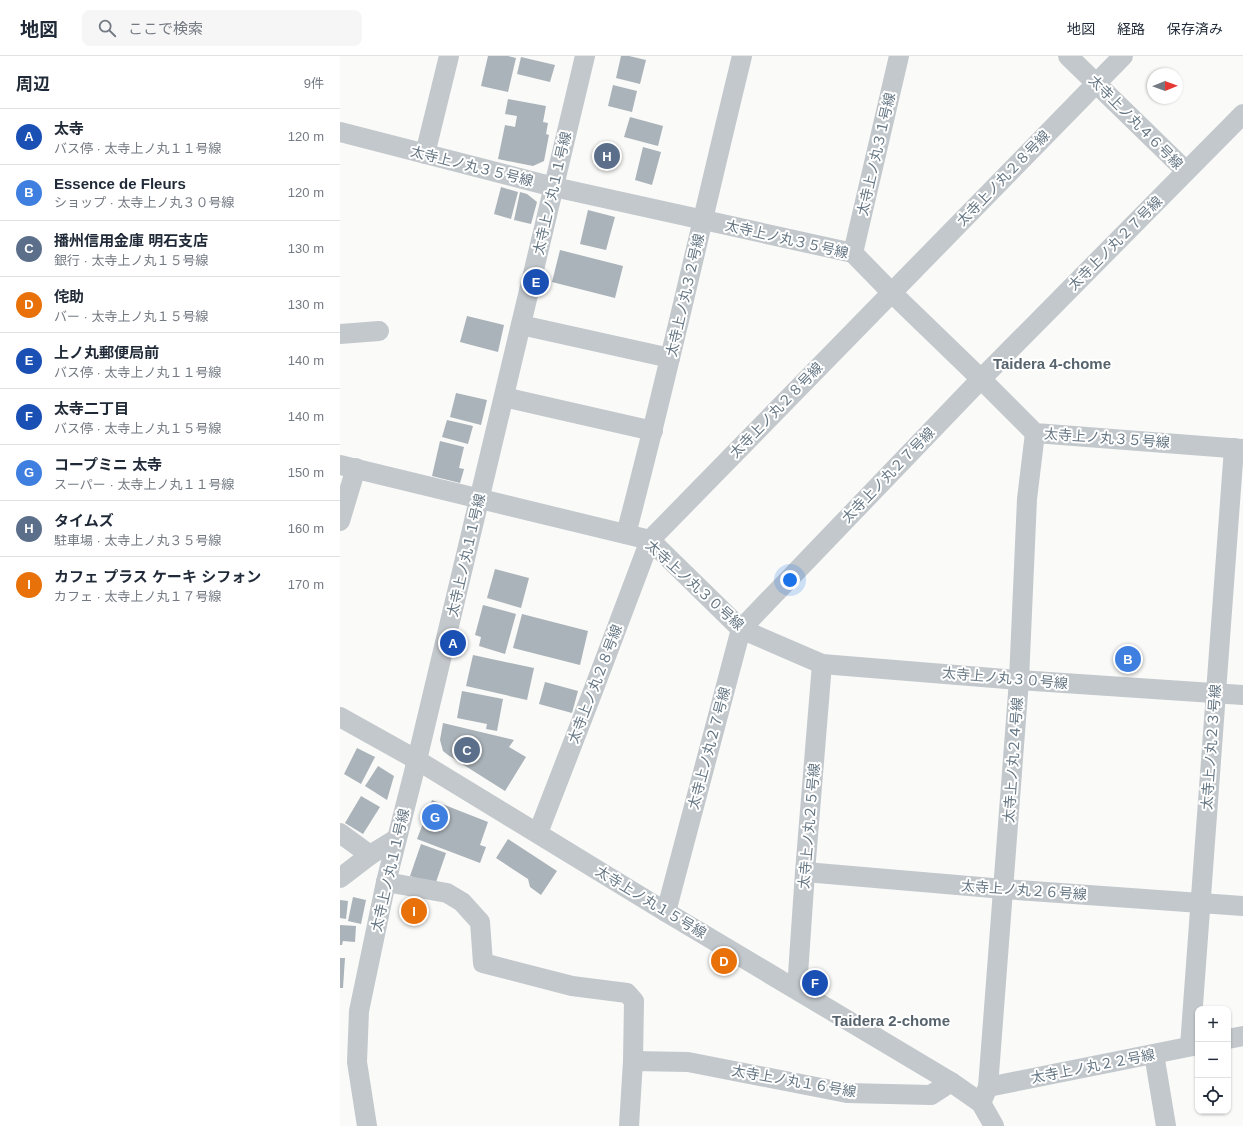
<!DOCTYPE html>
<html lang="ja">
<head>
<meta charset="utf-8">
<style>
  body { margin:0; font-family:Arial,"Noto Sans JP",sans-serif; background:#f6f6f7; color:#1f2937 }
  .controls { position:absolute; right:12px; bottom:12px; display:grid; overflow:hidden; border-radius:8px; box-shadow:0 1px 3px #0004 }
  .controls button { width:36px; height:36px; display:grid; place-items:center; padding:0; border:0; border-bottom:1px solid #e0e1e3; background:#fff; color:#1f2937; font:20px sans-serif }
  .compass { position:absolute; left:807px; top:12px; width:36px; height:36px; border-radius:50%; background:#fff; box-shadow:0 1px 3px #0004; rotate:89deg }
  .you { position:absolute; left:450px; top:524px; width:14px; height:14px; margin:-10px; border:3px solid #fff; border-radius:50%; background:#1a73e8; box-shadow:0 0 0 6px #1a73e833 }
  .badge { display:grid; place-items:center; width:26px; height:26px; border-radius:50%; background:#d93025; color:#fff; font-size:13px; font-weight:700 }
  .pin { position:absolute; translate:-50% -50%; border:2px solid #fff; box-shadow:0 1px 4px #0006 }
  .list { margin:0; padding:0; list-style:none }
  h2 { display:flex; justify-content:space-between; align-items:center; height:52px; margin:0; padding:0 16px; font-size:17px }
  h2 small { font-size:13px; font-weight:400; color:#747a83 }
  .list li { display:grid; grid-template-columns:26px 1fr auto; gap:12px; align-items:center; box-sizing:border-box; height:56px; padding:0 16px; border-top:1px solid #e0e1e3 }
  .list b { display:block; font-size:15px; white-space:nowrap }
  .list p { margin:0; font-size:13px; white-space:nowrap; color:#747a83 }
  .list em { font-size:13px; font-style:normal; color:#747a83 }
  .icon { flex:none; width:22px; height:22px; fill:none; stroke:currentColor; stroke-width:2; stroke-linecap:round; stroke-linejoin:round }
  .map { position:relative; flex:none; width:903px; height:1070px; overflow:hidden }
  header { display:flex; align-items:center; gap:24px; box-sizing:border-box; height:56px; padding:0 20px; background:#fff; border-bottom:1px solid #e0e1e3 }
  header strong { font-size:19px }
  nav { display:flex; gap:22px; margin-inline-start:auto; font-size:14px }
  .search { width:280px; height:36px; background:#f6f6f7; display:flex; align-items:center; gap:10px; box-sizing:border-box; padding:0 14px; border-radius:8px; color:#747a83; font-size:15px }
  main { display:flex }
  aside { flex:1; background:#fff }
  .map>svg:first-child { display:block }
  .building { fill:#aab3b9 }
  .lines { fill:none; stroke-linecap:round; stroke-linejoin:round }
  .minor { stroke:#c3c8cc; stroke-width:20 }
  .labels { text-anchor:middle; stroke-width:4; stroke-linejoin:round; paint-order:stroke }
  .street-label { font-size:14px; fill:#657683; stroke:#fff }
  .neighbourhood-label { font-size:15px; font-weight:bold; fill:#57646e; stroke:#fff }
</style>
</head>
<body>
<header>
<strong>地図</strong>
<div class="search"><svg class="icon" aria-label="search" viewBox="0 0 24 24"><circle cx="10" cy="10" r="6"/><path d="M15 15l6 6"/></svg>ここで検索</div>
<nav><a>地図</a><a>経路</a><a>保存済み</a></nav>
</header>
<main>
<aside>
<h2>周辺<small>9件</small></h2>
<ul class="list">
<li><span class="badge" style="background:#1a4fb4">A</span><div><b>太寺</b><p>バス停 · 太寺上ノ丸１１号線</p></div><em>120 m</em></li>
<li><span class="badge" style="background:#3f7fe0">B</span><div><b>Essence de Fleurs</b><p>ショップ · 太寺上ノ丸３０号線</p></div><em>120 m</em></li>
<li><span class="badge" style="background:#5c6f8a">C</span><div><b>播州信用金庫 明石支店</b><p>銀行 · 太寺上ノ丸１５号線</p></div><em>130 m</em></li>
<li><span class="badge" style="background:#e8710a">D</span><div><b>侘助</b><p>バー · 太寺上ノ丸１５号線</p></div><em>130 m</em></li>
<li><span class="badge" style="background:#1a4fb4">E</span><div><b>上ノ丸郵便局前</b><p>バス停 · 太寺上ノ丸１１号線</p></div><em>140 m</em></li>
<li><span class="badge" style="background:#1a4fb4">F</span><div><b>太寺二丁目</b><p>バス停 · 太寺上ノ丸１５号線</p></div><em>140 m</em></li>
<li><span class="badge" style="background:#3f7fe0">G</span><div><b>コープミニ 太寺</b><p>スーパー · 太寺上ノ丸１１号線</p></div><em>150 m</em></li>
<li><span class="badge" style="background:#5c6f8a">H</span><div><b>タイムズ</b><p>駐車場 · 太寺上ノ丸３５号線</p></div><em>160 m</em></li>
<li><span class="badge" style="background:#e8710a">I</span><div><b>カフェ プラス ケーキ シフォン</b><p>カフェ · 太寺上ノ丸１７号線</p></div><em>170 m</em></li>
</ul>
</aside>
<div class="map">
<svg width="903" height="1070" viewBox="0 0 903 1070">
  <rect width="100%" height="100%" fill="#fafaf8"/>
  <g class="building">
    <path d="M148,0H168L176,2L168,36L141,30Z"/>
    <path d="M281,0H289L306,4L300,28L276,22Z"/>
    <path d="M181,1L215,9L210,26L177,18Z"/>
    <path d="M273,29L297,35L292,56L268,50Z"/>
    <path d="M168,43L206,50L203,66L208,67L206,78L209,79L204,105L193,110L158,103L165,69L175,71L177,60L165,58Z"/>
    <path d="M290,61L323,70L318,90L284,81Z"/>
    <path d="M303,91L321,96L312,129L295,124Z"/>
    <path d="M161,131L178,136L171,163L154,158Z"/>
    <path d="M180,136L187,138L197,146L191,168L174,164Z"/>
    <path d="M248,154L275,161L266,194L240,188Z"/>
    <path d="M220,194L283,210L275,242L212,226Z"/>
    <path d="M127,260L164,269L158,296L120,286Z"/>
    <path d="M116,337L147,344L141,369L110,361Z"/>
    <path d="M107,364L133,370L128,388L102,381Z"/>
    <path d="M100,385L124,391L119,412L124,413L120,427L92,420Z"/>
    <path d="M155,513L189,522L181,552L147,542Z"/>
    <path d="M143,549L176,558L165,598L139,590L141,581L135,579Z"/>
    <path d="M182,558L248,575L240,609L173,592Z"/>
    <path d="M133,599L194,612L187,644L126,630Z"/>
    <path d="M205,626L238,635L232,657L199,648Z"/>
    <path d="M122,635L163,643L157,675L146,673L147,668L117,662Z"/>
    <path d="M103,667L174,684L169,691L186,701L165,735L108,699L103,695L100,684Z"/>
    <path d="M17,692L35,701L21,728L4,718Z"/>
    <path d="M38,710L54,720L47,744L25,730Z"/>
    <path d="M21,740L40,751L23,778L5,767Z"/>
    <path d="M92,744L148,766L140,789L146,791L140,807L77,783Z"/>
    <path d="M168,783L217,815L201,839L190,831L188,823L156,802Z"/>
    <path d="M81,788L106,797L95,829L70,820Z"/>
    <path d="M13,841L26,844L21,868L8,865Z"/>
    <path d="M0,844L8,845L6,863L0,862Z"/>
    <path d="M0,869L16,870L15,886L3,885L2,889H0Z"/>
    <path d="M0,902H5L3,932H0Z"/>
  </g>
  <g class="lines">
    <g class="minor">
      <path d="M728,0L846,115"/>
      <path d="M0,76L214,131L513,197L551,236L641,323L695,377L903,393"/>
      <path d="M85,98L109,0"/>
      <path d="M513,197L559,0"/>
      <path d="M181,269L330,302"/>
      <path d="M0,278L39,275"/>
      <path d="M164,341L313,375"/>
      <path d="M0,409L310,484L401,573L482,608L679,624L903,639"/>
      <path d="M0,465L16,412"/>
      <path d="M286,478C328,319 363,159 402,0"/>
      <path d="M0,661L77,704L326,856L611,1026L641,1047L654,1070"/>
      <path d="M0,777L30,799"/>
      <path d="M198,777L253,635L310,484L783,0"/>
      <path d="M465,816L664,833L903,850"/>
      <path d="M0,822L30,799L56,783"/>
      <path d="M46,826L107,837L122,846L140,866L143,907L232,930L287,937L294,945L293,1005L289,1070"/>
      <path d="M326,856L401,573L641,323L903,58"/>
      <path d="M457,933L465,816L482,608"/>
      <path d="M888,983L903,980"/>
      <path d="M850,990L894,392"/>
      <path d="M814,998L826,1070"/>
      <path d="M293,1005L348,1006L507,1037L591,1039L611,1026"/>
      <path d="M648,1031L858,989"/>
      <path d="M641,1047L648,1031L679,624L687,443L695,377"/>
      <path d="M27,1070L17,1006L19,955L46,826L77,704L245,0"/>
    </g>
  </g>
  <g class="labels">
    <g class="street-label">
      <text transform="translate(796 66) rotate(45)" y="5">太寺上ノ丸４６号線</text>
      <text transform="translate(536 98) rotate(-77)" y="5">太寺上ノ丸３１号線</text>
      <text transform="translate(132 110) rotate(14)" y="5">太寺上ノ丸３５号線</text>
      <text transform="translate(663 122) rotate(-46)" y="5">太寺上ノ丸２８号線</text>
      <text transform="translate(212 137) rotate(-77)" y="5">太寺上ノ丸１１号線</text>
      <text transform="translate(447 183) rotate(13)" y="5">太寺上ノ丸３５号線</text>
      <text transform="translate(775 187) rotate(-45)" y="5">太寺上ノ丸２７号線</text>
      <text transform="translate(345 239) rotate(-77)" y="5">太寺上ノ丸３２号線</text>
      <text transform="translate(436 354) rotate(-46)" y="5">太寺上ノ丸２８号線</text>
      <text transform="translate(767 382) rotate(4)" y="5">太寺上ノ丸３５号線</text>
      <text transform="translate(548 419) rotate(-46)" y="5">太寺上ノ丸２７号線</text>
      <text transform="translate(126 499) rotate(-77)" y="5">太寺上ノ丸１１号線</text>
      <text transform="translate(355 529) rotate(42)" y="5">太寺上ノ丸３０号線</text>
      <text transform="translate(665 622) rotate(5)" y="5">太寺上ノ丸３０号線</text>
      <text transform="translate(255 628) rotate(-69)" y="5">太寺上ノ丸２８号線</text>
      <text transform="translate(871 691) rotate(-86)" y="5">太寺上ノ丸２３号線</text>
      <text transform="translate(369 692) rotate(-75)" y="5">太寺上ノ丸２７号線</text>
      <text transform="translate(673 704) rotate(-86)" y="5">太寺上ノ丸２４号線</text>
      <text transform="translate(469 770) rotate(-85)" y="5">太寺上ノ丸２５号線</text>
      <text transform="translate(50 814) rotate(-77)" y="5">太寺上ノ丸１１号線</text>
      <text transform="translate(684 834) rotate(4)" y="5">太寺上ノ丸２６号線</text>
      <text transform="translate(311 846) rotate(31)" y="5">太寺上ノ丸１５号線</text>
      <text transform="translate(753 1010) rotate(-11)" y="5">太寺上ノ丸２２号線</text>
      <text transform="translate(454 1025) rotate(10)" y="5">太寺上ノ丸１６号線</text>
    </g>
    <g class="neighbourhood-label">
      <text x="712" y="313">Taidera 4-chome</text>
      <text x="551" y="970">Taidera 2-chome</text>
    </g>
  </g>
</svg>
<div class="controls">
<button>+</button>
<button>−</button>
<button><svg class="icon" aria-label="locate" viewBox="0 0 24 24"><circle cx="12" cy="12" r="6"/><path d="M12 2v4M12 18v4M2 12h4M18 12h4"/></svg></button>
</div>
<svg class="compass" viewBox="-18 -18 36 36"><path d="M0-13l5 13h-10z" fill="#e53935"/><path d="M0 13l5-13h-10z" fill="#747a83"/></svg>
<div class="you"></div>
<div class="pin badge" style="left:113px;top:587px;background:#1a4fb4">A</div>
<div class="pin badge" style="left:788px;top:603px;background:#3f7fe0">B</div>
<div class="pin badge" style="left:127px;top:694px;background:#5c6f8a">C</div>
<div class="pin badge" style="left:384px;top:905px;background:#e8710a">D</div>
<div class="pin badge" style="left:196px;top:226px;background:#1a4fb4">E</div>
<div class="pin badge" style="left:475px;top:927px;background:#1a4fb4">F</div>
<div class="pin badge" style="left:95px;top:761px;background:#3f7fe0">G</div>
<div class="pin badge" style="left:267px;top:100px;background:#5c6f8a">H</div>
<div class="pin badge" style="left:74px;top:855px;background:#e8710a">I</div>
</div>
</main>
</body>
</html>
